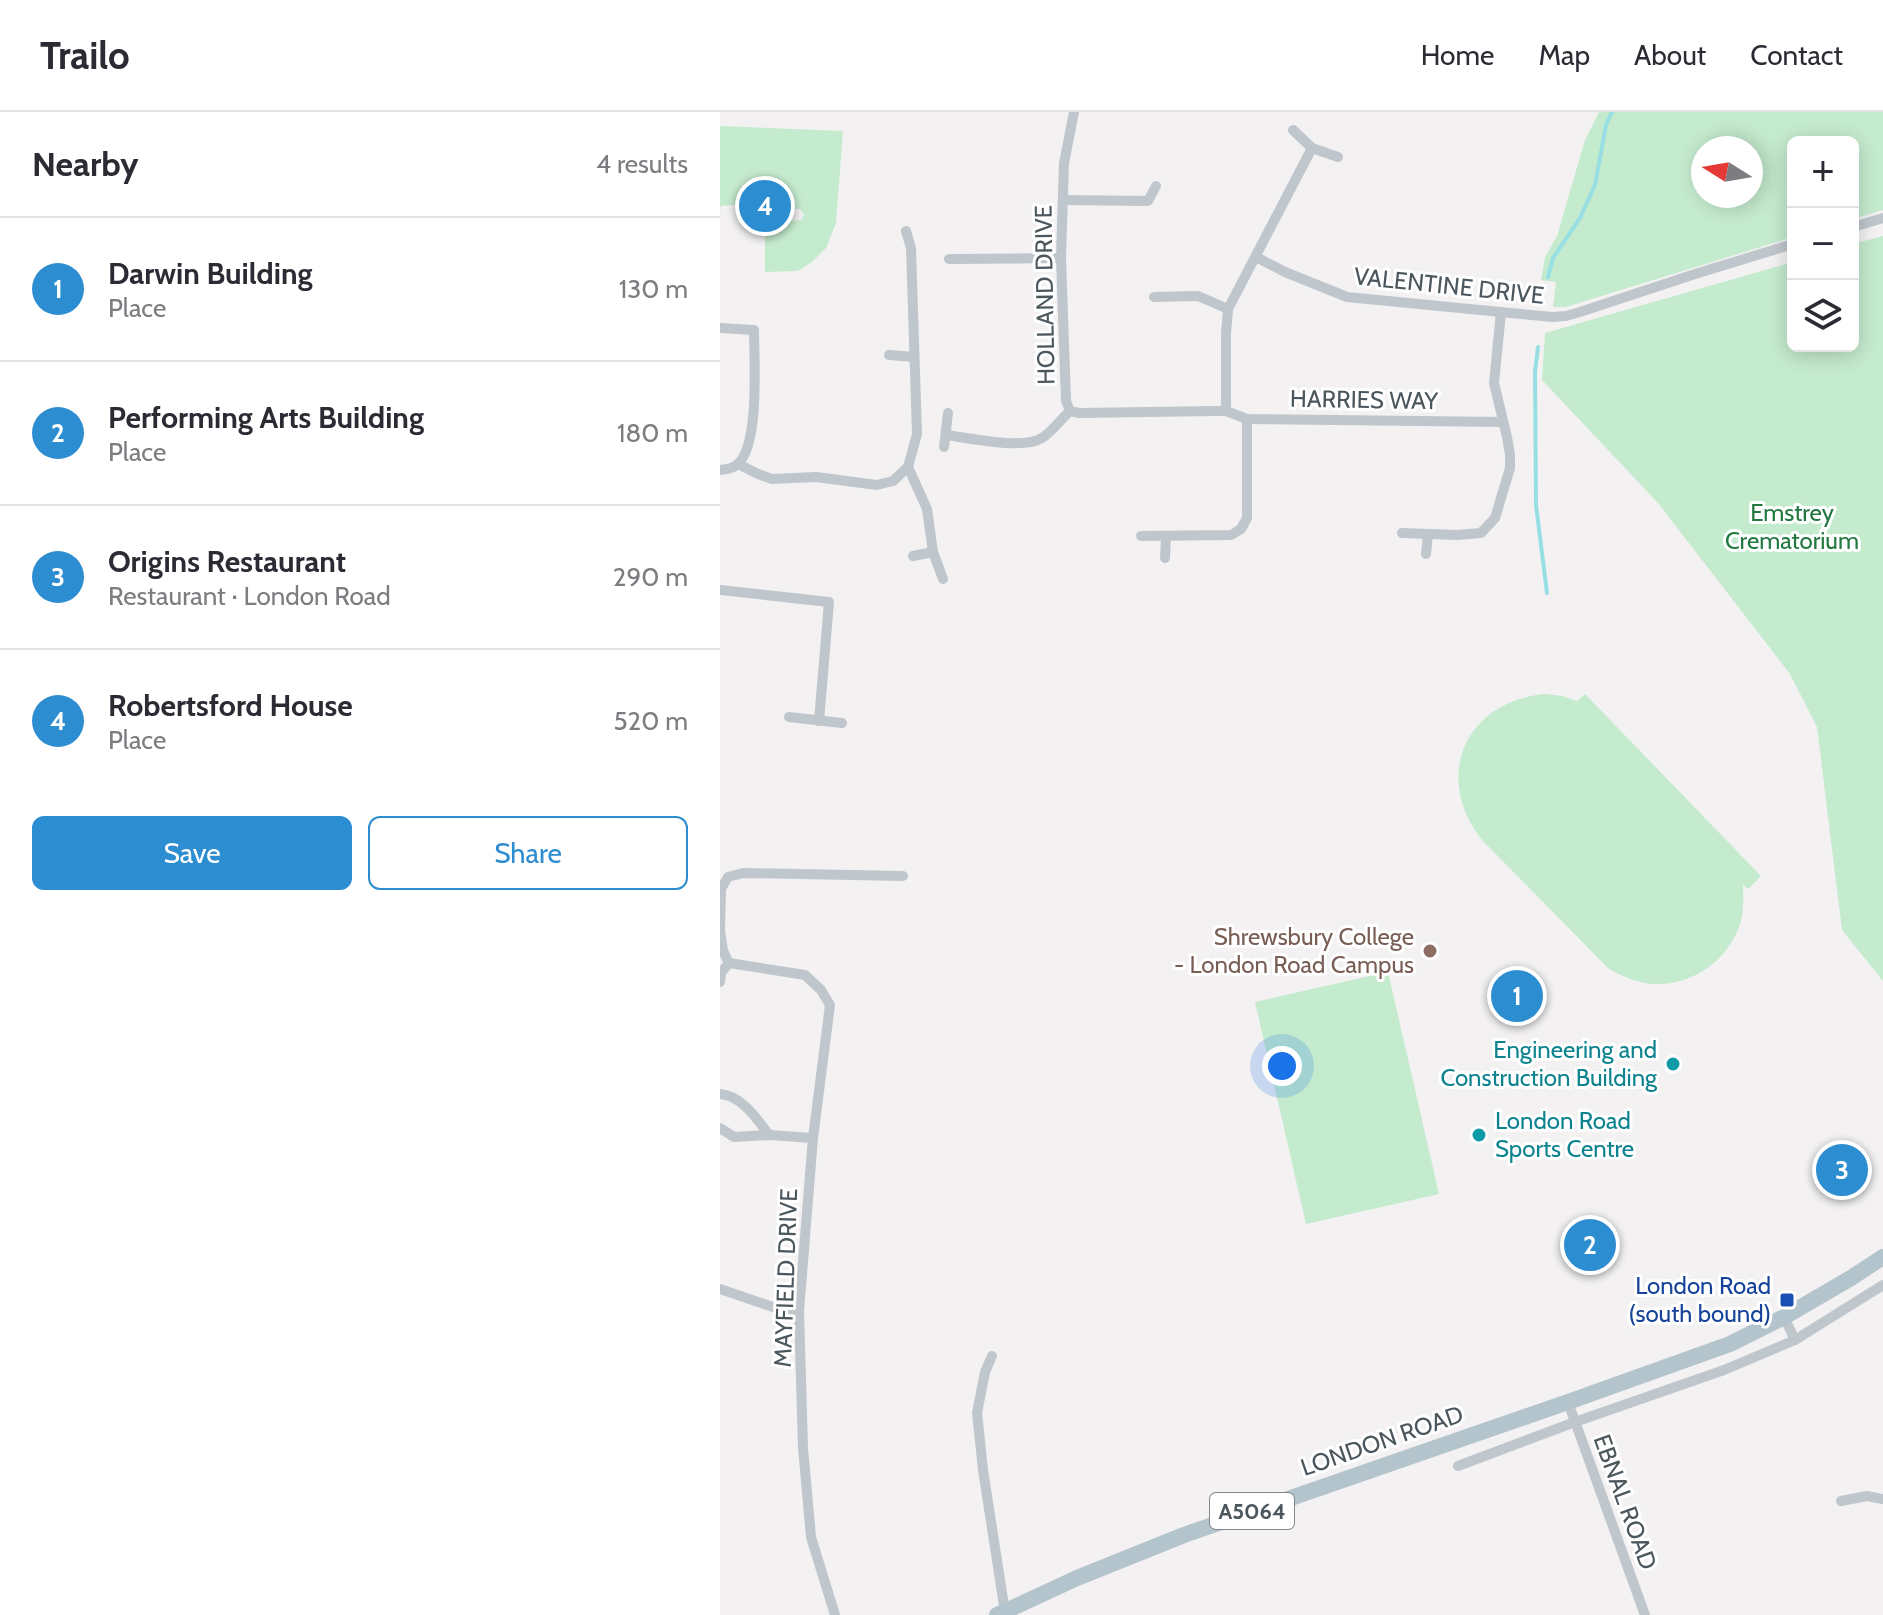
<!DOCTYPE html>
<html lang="en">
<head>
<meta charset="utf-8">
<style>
  body { margin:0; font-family:Cabin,sans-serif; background:#f2f2f3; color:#2b2b33 }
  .controls { position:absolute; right:24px; top:24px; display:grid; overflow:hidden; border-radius:12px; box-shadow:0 4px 20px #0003 }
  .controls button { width:72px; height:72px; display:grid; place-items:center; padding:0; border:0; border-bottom:2px solid #e1e1e2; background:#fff; color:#2b2b33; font:40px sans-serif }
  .compass { position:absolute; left:971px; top:24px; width:72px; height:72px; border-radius:50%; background:#fff; box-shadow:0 4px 20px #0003; rotate:281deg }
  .you { position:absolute; left:562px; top:954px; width:28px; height:28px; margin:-20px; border:6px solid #fff; border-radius:50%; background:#1a73e8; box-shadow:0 0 0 12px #1a73e833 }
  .badge { display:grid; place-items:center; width:52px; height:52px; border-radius:50%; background:#2d8dd1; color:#fff; font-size:26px; font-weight:700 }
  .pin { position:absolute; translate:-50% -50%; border:4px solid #fff; box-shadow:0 2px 8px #0006 }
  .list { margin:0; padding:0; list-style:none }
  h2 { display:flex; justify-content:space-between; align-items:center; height:104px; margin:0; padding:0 32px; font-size:34px }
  h2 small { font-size:26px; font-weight:400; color:#7c7c81 }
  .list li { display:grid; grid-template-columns:52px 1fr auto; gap:24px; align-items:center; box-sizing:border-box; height:144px; padding:0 32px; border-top:2px solid #e1e1e2 }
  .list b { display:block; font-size:30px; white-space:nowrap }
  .list p { margin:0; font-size:26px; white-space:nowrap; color:#7c7c81 }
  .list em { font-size:26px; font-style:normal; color:#7c7c81 }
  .actions { display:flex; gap:16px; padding:24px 32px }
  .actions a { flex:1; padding:18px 0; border:2px solid #2d8dd1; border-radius:12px; text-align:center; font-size:28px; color:#2d8dd1 }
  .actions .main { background:#2d8dd1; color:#fff }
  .icon { flex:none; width:44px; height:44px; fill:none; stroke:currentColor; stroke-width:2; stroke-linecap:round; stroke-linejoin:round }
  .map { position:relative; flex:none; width:1163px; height:1503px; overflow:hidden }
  header { display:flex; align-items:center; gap:48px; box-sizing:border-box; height:112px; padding:0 40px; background:#fff; border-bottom:2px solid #e1e1e2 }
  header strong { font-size:38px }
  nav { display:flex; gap:44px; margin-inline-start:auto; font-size:28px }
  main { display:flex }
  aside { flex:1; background:#fff }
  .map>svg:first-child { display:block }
  .green { fill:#c5ebce; fill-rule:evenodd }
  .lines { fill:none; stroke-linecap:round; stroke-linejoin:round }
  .stream { stroke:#97dfe3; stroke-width:4 }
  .street { stroke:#bfc7cc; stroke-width:10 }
  .primary { stroke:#b4c4cc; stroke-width:16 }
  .education-dot { fill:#8d6e63; stroke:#fff; stroke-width:3 }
  .culture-dot { fill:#0f9aa8; stroke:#fff; stroke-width:3 }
  .transit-dot { fill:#1a4fb4; stroke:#fff; stroke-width:3 }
  .labels { text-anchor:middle; stroke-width:6; stroke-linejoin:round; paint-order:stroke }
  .shield { fill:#fff; stroke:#81898e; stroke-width:2 }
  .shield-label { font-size:22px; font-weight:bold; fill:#4b575d }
  .street-label { font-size:24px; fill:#4b575d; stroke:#fff }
  .park-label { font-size:24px; fill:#227840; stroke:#fff }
  .education-label { font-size:24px; fill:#785e54; stroke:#fff; text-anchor:end }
  .culture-label { font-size:24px; fill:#0d838f; stroke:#fff; text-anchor:end }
  .transit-label { font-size:24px; fill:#164399; stroke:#fff; text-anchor:end }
</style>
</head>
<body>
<header>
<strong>Trailo</strong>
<nav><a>Home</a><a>Map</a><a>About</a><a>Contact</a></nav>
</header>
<main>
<aside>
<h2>Nearby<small>4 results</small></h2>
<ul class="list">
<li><span class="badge">1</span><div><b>Darwin Building</b><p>Place</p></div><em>130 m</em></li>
<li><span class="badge">2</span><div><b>Performing Arts Building</b><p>Place</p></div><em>180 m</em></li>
<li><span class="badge">3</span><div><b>Origins Restaurant</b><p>Restaurant · London Road</p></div><em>290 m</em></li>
<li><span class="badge">4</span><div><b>Robertsford House</b><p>Place</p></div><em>520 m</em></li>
</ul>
<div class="actions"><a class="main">Save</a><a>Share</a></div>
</aside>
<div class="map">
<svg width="1163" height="1503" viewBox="0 0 1163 1503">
  <rect width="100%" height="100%" fill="#f3f1f2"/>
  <g class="green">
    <path d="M879,0H1163V98L1133,107V30H1073V125L846,195H833L836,170L821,168L825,145L837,124L865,28ZM983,36H1031V84H983Z"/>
    <path d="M0,14L123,19L116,111L106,136L92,150L78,159L45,160V111L81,108L84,102L80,97H61L60,88L39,89L38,77H29V92L1,94L0,99Z"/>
    <path d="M1163,124V869L1122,818L1097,615L1070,562L938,391L822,268L825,221L1073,150V234H1133V132Z"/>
    <path d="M825,582L842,584L857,589L865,582L1041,764L1028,777L1023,773C1023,783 1024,794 1022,804C1014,843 977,873 936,872C919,872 904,865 889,857L762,728C712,665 745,589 825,582Z"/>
    <path d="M668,860L719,1082L586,1112L535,890Z"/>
  </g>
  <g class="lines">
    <g class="stream">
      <path d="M828,165L833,146L860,106L875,73L886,13L892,0"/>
      <path d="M818,235L815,260L816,393L827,481"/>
    </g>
    <g class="street">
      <path d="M354,0L344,51L341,146L346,289L350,299L359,301L497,299H506L527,307L783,310"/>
      <path d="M573,18L592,36L618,45"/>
      <path d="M344,88L428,89L436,74"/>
      <path d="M1133,115L1163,106"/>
      <path d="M536,145L565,160L627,185L832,205L846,204L860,200L972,163L1073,132"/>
      <path d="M229,147L341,146"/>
      <path d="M434,185L478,184L508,197"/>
      <path d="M0,216L34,218C34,248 40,331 18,352C13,357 6,357 0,358"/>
      <path d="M169,243L194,245"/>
      <path d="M506,299V221L508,197L592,36"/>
      <path d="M226,323C249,326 303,338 322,326C332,320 341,307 350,299"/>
      <path d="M224,335L228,301"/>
      <path d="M18,352L38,362L52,367L96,365L157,373L173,369L188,355L197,322L191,136L186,119"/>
      <path d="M188,355L207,397L213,440L223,467"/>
      <path d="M682,421L737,423L761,421L775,406L790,356V343L787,325L774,271L781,200"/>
      <path d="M421,424L511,423L521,417L527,406V307"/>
      <path d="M706,442L708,422"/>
      <path d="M193,444L213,440"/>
      <path d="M445,446L446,424"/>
      <path d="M0,478L109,490L99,609"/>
      <path d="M69,605L122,611"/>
      <path d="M0,870L1,861L9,851"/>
      <path d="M0,982C21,983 37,1007 49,1023"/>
      <path d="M0,1016L14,1025L49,1023L93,1026"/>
      <path d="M0,1177L53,1195L79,1199"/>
      <path d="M1064,1205L1075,1228"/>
      <path d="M272,1244L265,1260L257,1301L263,1358L285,1500"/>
      <path d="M848,1290L925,1503"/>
      <path d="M738,1354L855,1310L1004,1258L1075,1228L1163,1173"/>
      <path d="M1121,1389L1147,1384L1163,1387"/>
      <path d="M115,1503L91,1425L83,1336L79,1199L93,1026L110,893L101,878L85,863L9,851L3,839L0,819L1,777L8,765L23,761L183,764"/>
    </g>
    <path class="primary" d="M277,1503L357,1466L464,1423L848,1290L1010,1232L1064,1205L1131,1166L1163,1145"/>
  </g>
  <circle class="education-dot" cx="710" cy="839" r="8"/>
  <g class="culture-dot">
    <circle cx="953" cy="952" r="8"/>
    <circle cx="759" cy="1023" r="8"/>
  </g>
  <rect class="transit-dot" x="1059" y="1180" width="16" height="16" rx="4"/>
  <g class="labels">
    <rect class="shield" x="490" y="1381" width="84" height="36" rx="6"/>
    <g class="shield-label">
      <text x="532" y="1407">A5064</text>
    </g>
    <g class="street-label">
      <text transform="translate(729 174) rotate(6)" y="8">VALENTINE DRIVE</text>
      <text transform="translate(325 183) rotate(-91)" y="8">HOLLAND DRIVE</text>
      <text transform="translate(644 288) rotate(1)" y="8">HARRIES WAY</text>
      <text transform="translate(66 1166) rotate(-88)" y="8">MAYFIELD DRIVE</text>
      <text transform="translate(662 1329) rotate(-19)" y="8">LONDON ROAD</text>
      <text transform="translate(905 1390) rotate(70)" y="8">EBNAL ROAD</text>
    </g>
    <g class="park-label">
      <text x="1072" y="409">Emstrey<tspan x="1072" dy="28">Crematorium</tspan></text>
    </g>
    <g class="education-label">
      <text x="694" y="833">Shrewsbury College<tspan x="694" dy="28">- London Road Campus</tspan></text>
    </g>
    <g class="culture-label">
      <text x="937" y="946">Engineering and<tspan x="937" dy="28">Construction Building</tspan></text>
      <text x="775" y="1017" text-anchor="start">London Road<tspan x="775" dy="28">Sports Centre</tspan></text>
    </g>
    <g class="transit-label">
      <text x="1051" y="1182">London Road<tspan x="1051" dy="28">(south bound)</tspan></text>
    </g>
  </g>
</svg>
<div class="controls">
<button>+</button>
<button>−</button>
<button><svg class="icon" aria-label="layers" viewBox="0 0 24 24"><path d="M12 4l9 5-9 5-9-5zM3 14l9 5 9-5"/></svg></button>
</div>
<svg class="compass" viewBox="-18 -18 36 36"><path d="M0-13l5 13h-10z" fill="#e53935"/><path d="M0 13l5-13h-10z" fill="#7c7c81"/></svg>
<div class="you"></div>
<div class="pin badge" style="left:797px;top:884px">1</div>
<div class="pin badge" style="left:870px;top:1133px">2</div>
<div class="pin badge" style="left:1122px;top:1058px">3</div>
<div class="pin badge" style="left:45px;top:94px">4</div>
</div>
</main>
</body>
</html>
